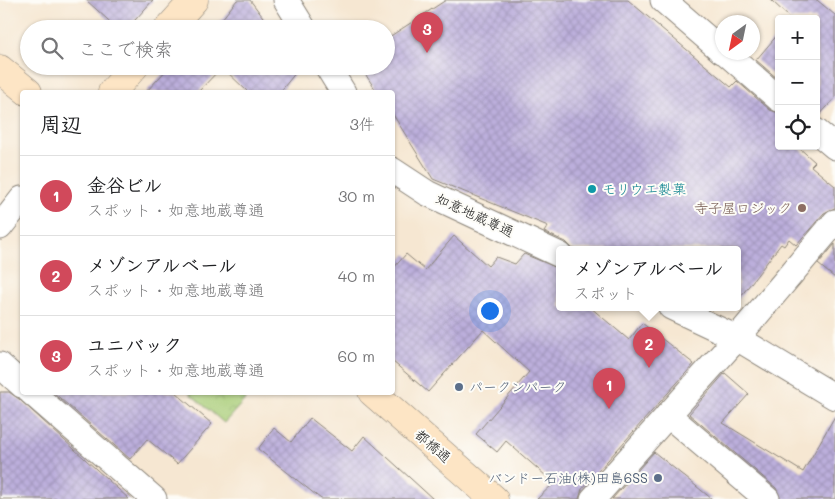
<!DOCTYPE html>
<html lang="ja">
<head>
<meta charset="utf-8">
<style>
  body { margin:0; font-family:Mali,"Klee One",sans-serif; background:#f2f2f2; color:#202124 }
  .controls { position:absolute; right:15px; top:15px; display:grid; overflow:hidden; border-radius:5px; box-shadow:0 1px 4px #0004 }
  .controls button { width:45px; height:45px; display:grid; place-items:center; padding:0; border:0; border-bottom:1px solid #e0e0e0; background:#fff; color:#202124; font:25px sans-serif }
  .compass { position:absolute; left:715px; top:15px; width:45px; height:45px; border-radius:50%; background:#fff; box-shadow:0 1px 4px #0004; rotate:213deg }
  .you { position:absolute; left:489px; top:310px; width:18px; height:18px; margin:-12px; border:4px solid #fff; border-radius:50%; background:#1a73e8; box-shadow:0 0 0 8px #1a73e833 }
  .badge { display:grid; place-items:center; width:32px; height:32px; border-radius:50%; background:#d1495b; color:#fff; font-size:16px; font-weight:700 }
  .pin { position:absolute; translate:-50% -41px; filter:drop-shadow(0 1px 2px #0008) }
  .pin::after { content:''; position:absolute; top:26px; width:18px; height:15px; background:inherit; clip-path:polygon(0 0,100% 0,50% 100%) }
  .popup { position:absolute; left:556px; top:246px; width:185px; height:65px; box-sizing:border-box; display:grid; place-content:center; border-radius:5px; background:#fff; filter:drop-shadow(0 1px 4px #0005); font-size:16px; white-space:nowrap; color:#757577 }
  .popup b { font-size:19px; color:#202124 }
  .popup::after { content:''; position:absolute; left:50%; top:100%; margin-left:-10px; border:10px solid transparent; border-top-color:#fff }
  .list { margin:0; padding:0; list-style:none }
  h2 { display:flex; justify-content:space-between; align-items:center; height:65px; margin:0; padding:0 20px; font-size:21px }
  h2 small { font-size:16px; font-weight:400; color:#757577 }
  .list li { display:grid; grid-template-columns:32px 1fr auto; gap:15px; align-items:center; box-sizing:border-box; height:80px; padding:0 20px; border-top:1px solid #e0e0e0 }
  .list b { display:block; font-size:19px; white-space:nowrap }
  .list p { margin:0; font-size:16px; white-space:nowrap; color:#757577 }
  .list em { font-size:16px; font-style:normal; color:#757577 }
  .icon { flex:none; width:28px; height:28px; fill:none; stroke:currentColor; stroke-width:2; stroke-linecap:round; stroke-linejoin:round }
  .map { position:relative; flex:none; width:835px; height:499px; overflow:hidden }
  .search { position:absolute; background:#fff; box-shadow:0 1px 4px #0004; left:20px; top:20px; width:375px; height:55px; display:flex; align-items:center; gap:12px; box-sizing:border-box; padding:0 18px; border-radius:28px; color:#757577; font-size:19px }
  .panel { position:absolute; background:#fff; box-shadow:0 1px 4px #0004; left:20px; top:90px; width:375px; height:305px; border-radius:5px }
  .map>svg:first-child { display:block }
  .park { fill:url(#park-crowns); stroke:#627449 }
  .building { fill:url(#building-cross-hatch) }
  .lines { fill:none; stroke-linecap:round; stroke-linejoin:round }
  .street-casing { stroke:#898277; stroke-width:27 }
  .secondary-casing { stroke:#898277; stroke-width:29 }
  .street { stroke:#fff; stroke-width:25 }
  .secondary { stroke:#fde5c5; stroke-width:28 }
  .culture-dot { fill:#0f9aa8; stroke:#fdfcf7; stroke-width:2 }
  .education-dot { fill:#8d6e63; stroke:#fdfcf7; stroke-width:2 }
  .service-dot { fill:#5c6f8a; stroke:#fdfcf7; stroke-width:2 }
  .labels { text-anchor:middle; stroke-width:4; stroke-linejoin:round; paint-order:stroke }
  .culture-label { font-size:14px; fill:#0d838f; stroke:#fdfcf7; text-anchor:start }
  .education-label { font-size:14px; fill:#785e54; stroke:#fdfcf7; text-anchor:end }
  .street-label { font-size:14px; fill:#1c1c1c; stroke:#fdfcf7 }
  .service-label { font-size:14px; fill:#4e5e75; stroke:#fdfcf7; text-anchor:start }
</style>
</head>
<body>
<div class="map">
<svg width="835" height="499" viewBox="0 0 835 499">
  <defs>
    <pattern id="park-crowns" width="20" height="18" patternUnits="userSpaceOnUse" patternTransform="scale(1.25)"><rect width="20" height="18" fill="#a7cc76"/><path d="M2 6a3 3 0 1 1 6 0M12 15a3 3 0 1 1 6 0" fill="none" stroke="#8faf66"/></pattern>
    <pattern id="building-cross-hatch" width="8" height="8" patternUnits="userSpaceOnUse" patternTransform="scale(1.25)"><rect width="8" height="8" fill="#bcafdc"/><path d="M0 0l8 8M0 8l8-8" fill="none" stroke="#a196bc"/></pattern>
  </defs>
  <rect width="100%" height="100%" fill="#fdfcf7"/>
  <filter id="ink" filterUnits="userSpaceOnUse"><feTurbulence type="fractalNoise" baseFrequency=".02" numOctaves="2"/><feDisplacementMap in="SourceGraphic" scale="10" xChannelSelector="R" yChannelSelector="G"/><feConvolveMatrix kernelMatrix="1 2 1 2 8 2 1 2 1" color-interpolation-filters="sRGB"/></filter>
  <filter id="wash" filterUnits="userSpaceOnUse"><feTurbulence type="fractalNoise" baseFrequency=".0096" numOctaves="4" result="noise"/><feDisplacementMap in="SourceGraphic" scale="20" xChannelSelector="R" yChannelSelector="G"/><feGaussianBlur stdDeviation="1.12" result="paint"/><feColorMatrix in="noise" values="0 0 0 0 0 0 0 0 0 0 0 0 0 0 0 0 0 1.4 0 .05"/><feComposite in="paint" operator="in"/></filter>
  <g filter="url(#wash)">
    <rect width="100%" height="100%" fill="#f6e7d2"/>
    <path class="park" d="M189,393H251L224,423Z"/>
    <g id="blocks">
      <g class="building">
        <path d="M86,0H153L127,29H118Z"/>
        <path d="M237,0H250L272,29H214Z"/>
        <path d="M446,0H628L731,87L737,81L770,110L779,113V146H797L815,162L811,166L835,186V208L824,213L796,245L789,239L784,246L781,244L738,300V249H573L566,242L544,232L548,226L433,179L392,113V92H377L360,66H386V39Z"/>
        <path d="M771,0H817L835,15V98L818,117L816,19H791Z"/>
        <path d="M779,33V80L756,60Z"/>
        <path d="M170,66H301L280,92H248L222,67L198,92H146Z"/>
        <path d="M454,236L488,266L496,257L515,264L524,254L560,269V307H590L629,340L642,323L694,364L582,489L579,499H537L554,483L506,441L497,452L476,434L529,372L483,330L428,392L392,361V270L406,254L425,270Z"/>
        <path d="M835,244V278L818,264Z"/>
        <path d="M725,373L749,394L723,423L803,472L835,416V499H781L776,488L689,414Z"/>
        <path d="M0,392H9L19,399L129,499H0Z"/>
        <path d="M53,392H175L212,424L177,464L147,439L130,459Z"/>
        <path d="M310,418L352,451L364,436L433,499H321L258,449L274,428L291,442Z"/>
        <path d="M654,452L712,499H612Z"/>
      </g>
    </g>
  </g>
  <g filter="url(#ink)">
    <use href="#blocks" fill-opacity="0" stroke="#898277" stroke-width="1"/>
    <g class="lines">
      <defs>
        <g id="street">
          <path d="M286,0L304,29"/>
          <path d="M663,0L722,51"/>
          <path d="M725,52L779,99"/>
          <path d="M327,66L343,92"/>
          <path d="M816,131L835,147"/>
          <path d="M392,170L427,193L560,255"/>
          <path d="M0,227L22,199"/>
          <path d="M671,307L737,338L835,397"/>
          <path d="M0,365L22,385"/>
          <path d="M31,392L154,499"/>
          <path d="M668,415L767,499"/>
          <path d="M593,499L737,338L835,222"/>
        </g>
        <g id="secondary">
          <path d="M168,29L194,0"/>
          <path d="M0,69L28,92"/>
          <path d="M112,92L135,66"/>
          <path d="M372,392L494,499"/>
        </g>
      </defs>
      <use href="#street" class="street-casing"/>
      <use href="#secondary" class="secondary-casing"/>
      <use href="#street" class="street"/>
      <use href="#secondary" class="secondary"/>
    </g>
  </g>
  <circle class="culture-dot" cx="592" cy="189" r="5"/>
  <circle class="education-dot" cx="802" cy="208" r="5"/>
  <g class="service-dot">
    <circle cx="459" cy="387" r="5"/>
    <circle cx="658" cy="478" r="5"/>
  </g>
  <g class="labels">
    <g class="culture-label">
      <text x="602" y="194">モリウエ製菓</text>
    </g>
    <g class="education-label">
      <text x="792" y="213">寺子屋ロジック</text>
    </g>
    <g class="street-label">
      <text transform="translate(475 215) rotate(25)" y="5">如意地蔵尊通</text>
      <text transform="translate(433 446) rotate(41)" y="5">都橋通</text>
    </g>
    <g class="service-label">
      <text x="469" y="392">パークンパーク</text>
      <text x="648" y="483" text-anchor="end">バンドー石油(株)田島6SS</text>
    </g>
  </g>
</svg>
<div class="controls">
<button>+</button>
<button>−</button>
<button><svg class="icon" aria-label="locate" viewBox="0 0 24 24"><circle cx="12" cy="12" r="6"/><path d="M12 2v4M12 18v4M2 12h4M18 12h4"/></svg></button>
</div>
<svg class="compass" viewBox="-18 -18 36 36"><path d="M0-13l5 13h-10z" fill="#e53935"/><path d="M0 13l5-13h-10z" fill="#757577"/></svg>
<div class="you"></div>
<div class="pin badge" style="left:609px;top:409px">1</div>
<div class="pin badge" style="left:649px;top:368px">2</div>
<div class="popup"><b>メゾンアルベール</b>スポット</div>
<div class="pin badge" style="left:427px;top:53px">3</div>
<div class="search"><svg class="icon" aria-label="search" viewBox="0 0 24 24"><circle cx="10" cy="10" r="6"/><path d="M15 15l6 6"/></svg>ここで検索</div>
<section class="panel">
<h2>周辺<small>3件</small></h2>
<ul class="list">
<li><span class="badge">1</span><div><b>金谷ビル</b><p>スポット · 如意地蔵尊通</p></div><em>30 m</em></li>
<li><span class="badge">2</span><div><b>メゾンアルベール</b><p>スポット · 如意地蔵尊通</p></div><em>40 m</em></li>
<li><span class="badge">3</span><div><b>ユニバック</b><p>スポット · 如意地蔵尊通</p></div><em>60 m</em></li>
</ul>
</section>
</div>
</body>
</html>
